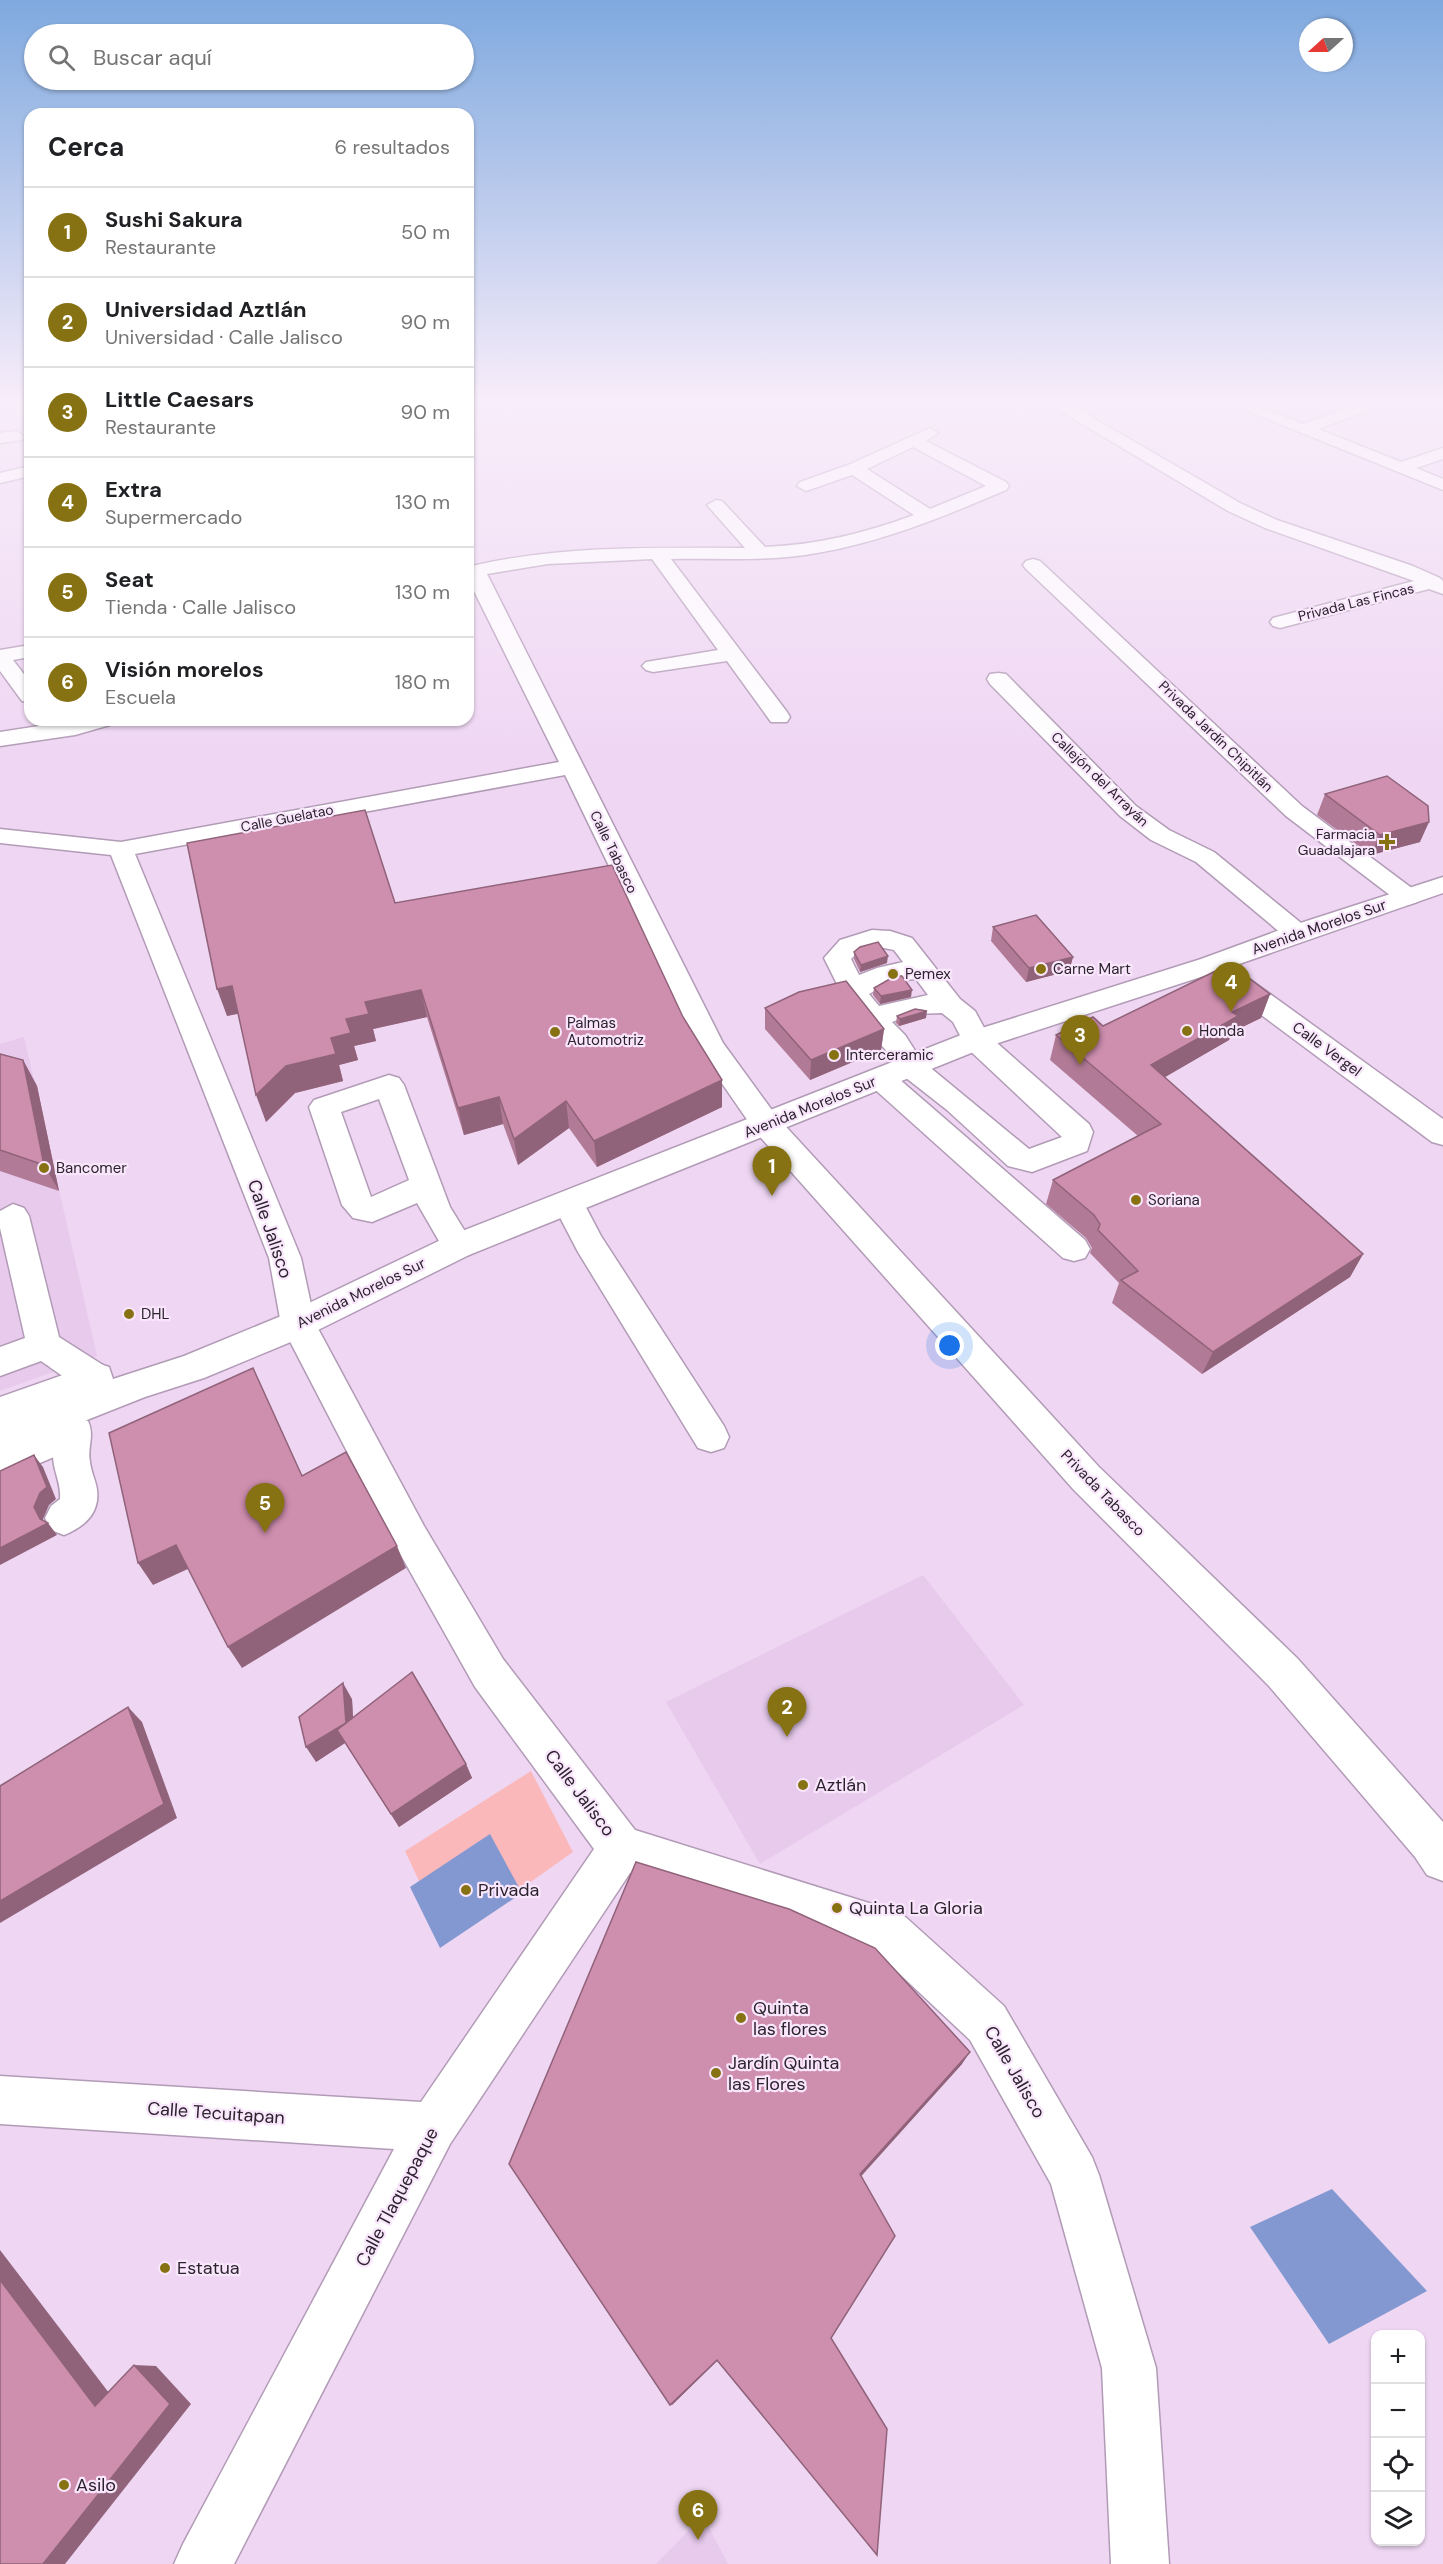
<!DOCTYPE html>
<html lang="es">
<head>
<meta charset="utf-8">
<style>
  body { margin:0; font-family:"DM Sans",sans-serif; background:#f6f6f6; color:#202124 }
  .controls { position:absolute; right:18px; bottom:18px; display:grid; overflow:hidden; border-radius:12px; box-shadow:0 2px 4px #0004 }
  .controls button { width:54px; height:54px; display:grid; place-items:center; padding:0; border:0; border-bottom:2px solid #e0e0e0; background:#fff; color:#202124; font:30px sans-serif }
  .compass { position:absolute; left:1299px; top:18px; width:54px; height:54px; border-radius:50%; background:#fff; box-shadow:0 2px 4px #0004; rotate:249deg }
  .you { position:absolute; left:950px; top:1346px; width:21px; height:21px; margin:-15px; border:4px solid #fff; border-radius:50%; background:#1a73e8; box-shadow:0 0 0 9px #1a73e833 }
  .badge { display:grid; place-items:center; width:39px; height:39px; border-radius:50%; background:#877213; color:#fff; font-size:20px; font-weight:700 }
  .pin { position:absolute; translate:-50% -50px; filter:drop-shadow(0 2px 3px #0008) }
  .pin::after { content:''; position:absolute; top:32px; width:21px; height:18px; background:inherit; clip-path:polygon(0 0,100% 0,50% 100%) }
  .list { margin:0; padding:0; list-style:none }
  h2 { display:flex; justify-content:space-between; align-items:center; height:78px; margin:0; padding:0 24px; font-size:26px }
  h2 small { font-size:20px; font-weight:400; color:#757577 }
  .list li { display:grid; grid-template-columns:39px 1fr auto; gap:18px; align-items:center; box-sizing:border-box; height:90px; padding:0 24px; border-top:2px solid #e0e0e0 }
  .list b { display:block; font-size:22px; white-space:nowrap }
  .list p { margin:0; font-size:20px; white-space:nowrap; color:#757577 }
  .list em { font-size:20px; font-style:normal; color:#757577 }
  .icon { flex:none; width:33px; height:33px; fill:none; stroke:currentColor; stroke-width:2; stroke-linecap:round; stroke-linejoin:round }
  .map { position:relative; flex:none; width:1443px; height:2564px; overflow:hidden }
  .search { position:absolute; background:#fff; box-shadow:0 2px 4px #0004; left:24px; top:24px; width:450px; height:66px; display:flex; align-items:center; gap:15px; box-sizing:border-box; padding:0 21px; border-radius:33px; color:#757577; font-size:22px }
  .panel { position:absolute; background:#fff; box-shadow:0 2px 4px #0004; left:24px; top:108px; width:450px; height:618px; border-radius:18px }
  .map>svg:first-child { display:block }
  .built { fill:#e7caec }
  .green { fill:#fab8bb }
  .water { fill:#8398d1 }
  .lines { fill:none; stroke-linecap:round; stroke-linejoin:round }
  .minor-casing { stroke:#b29bb6; stroke-width:3 }
  .major-casing { stroke:#b29bb6; stroke-width:3 }
  .minor { fill:#fff; fill-rule:evenodd }
  .major { fill:#fff; fill-rule:evenodd }
  .wall { fill:#b17a96 }
  .shaded-wall { fill:#90637a }
  .building { fill:#ce8eae; stroke:#90637a; stroke-width:1.5 }
  .poi-dot { fill:#877213; stroke:#f9e6fc; stroke-width:2 }
  .labels { text-anchor:middle; stroke-width:4.5; stroke-linejoin:round; paint-order:stroke }
  .far-street-label { font-size:14px; fill:#2c232d; stroke:#f9e6fc }
  .far-poi-label { font-size:14px; fill:#2c232d; stroke:#f9e6fc; text-anchor:end }
  .street-label { font-size:15px; fill:#2c232d; stroke:#f9e6fc }
  .poi-label { font-size:15px; fill:#2c232d; stroke:#f9e6fc; text-anchor:start }
  .near-street-label { font-size:18px; fill:#2c232d; stroke:#f9e6fc }
  .near-poi-label { font-size:18px; fill:#2c232d; stroke:#f9e6fc; text-anchor:start }
</style>
</head>
<body>
<div class="map">
<svg width="1443" height="2564" viewBox="0 0 1443 2564">
  <rect width="100%" height="100%" fill="#efd7f3"/>
  <g class="built">
    <path d="M24,1037L97,1356L0,1391V1044Z"/>
    <path d="M923,1575L1024,1705L760,1864L666,1702Z"/>
    <path d="M703,2516L728,2564H656Z"/>
  </g>
  <path class="green" d="M531,1771L573,1852L447,1941L405,1851Z"/>
  <g class="water">
    <path d="M490,1834L522,1893L440,1948L410,1887Z"/>
    <path d="M1332,2189L1427,2291L1329,2344L1250,2227Z"/>
  </g>
  <g class="lines">
    <defs>
      <g id="minor">
        <path d="M1037,397H1057L1240,503L1277,520L1413,566L1440,578L1443,581V594L1429,589L1280,628L1273,626L1270,622L1273,618L1414,581L1265,528L1228,511Z"/>
        <path d="M1213,397H1236L1303,424L1381,397H1406L1318,429L1401,462L1443,448V459L1416,468L1443,479V490Z"/>
        <path d="M930,428L938,433L926,441L1006,482L1009,486L1006,490C945,516 883,542 817,553C769,562 719,558 671,559L787,712L790,717L787,722H771L727,661L653,672L646,670L642,666L646,662L718,650L652,559L548,564L487,574L723,1043L777,1117L1099,1467L1297,1658L1443,1822V1881L1427,1875L1415,1857L1269,1686L1073,1489L755,1131L696,1046L565,775L135,854L301,1258L315,1323L424,1526L503,1659L635,1830L901,1913L1004,2006L1092,2157L1099,2175L1156,2368L1169,2564H1111L1102,2368L1051,2184L970,2040L872,1948L630,1873L450,2144L234,2564H174L183,2544L394,2149L0,2124V2076L421,2102L594,1849L475,1687L398,1550L281,1324L269,1258L111,855L0,843V829L121,842L559,762L468,579V567C559,545 652,548 745,548L707,505L716,500L722,501L765,547C817,545 866,533 914,515L852,475L806,491L797,486L800,482L848,465ZM913,447L986,486L930,509L867,469Z"/>
        <path d="M16,431L24,436L22,440L0,443V433Z"/>
        <path d="M1033,559L1040,561L1302,806L1417,892L1421,897L1417,902L1408,905L1399,902L1286,816L1026,569L1023,565L1026,561Z"/>
        <path d="M30,645V657L13,660L30,682V702L22,701L0,671V650Z"/>
        <path d="M998,673L1006,674L1136,806L1169,830L1214,852L1306,927L1310,933L1306,939L1297,941L1288,939L1196,862L1151,840L1120,816L990,684L987,679L990,674Z"/>
        <path d="M78,720H113L110,725L75,735L0,746V732Z"/>
        <path d="M872,930L890,931L912,938L960,999L975,1011L988,1035L1089,1124L1093,1132L1087,1151L1032,1172L1008,1166L947,1110L901,1074L885,1049L867,1031L844,998L824,958L840,940ZM874,946L894,950L903,962L877,968L859,975L851,959L858,952ZM916,979L928,995L879,1006L869,994L893,981ZM942,1013L953,1022L966,1047L1062,1137L1029,1149L921,1060L905,1035L892,1022L914,1014Z"/>
        <path d="M1231,970L1241,973L1443,1119V1145L1432,1142L1221,985L1217,979L1221,973Z"/>
        <path d="M881,1069L891,1072L1085,1240L1090,1249L1085,1258L1074,1261L1063,1258L871,1086L866,1079L871,1072Z"/>
        <path d="M389,1075L399,1078L404,1085L450,1207L474,1246L469,1255L458,1258L447,1255L417,1203L372,1222L353,1218L342,1205L309,1107L314,1100ZM379,1099L409,1180L371,1197L341,1112Z"/>
        <path d="M569,1192L580,1196L601,1236L724,1426L729,1437L724,1448L711,1452L698,1448L578,1252L553,1204L558,1196Z"/>
        <path d="M13,1204L24,1208L29,1216L59,1337L106,1367L111,1377L106,1387C82,1395 61,1374 41,1361L0,1376V1347L25,1338L0,1228V1211Z"/>
        <path d="M75,1417L88,1421C95,1436 87,1447 90,1462C91,1472 96,1481 97,1490C100,1513 84,1527 64,1535L51,1530L45,1518L51,1506L60,1499C61,1486 56,1476 54,1465C51,1451 56,1433 62,1421Z"/>
      </g>
      <g id="major">
        <path d="M30,466V476L0,483V473Z"/>
        <path d="M1443,877V893L1219,971L986,1047L469,1255L310,1334L204,1378L145,1397L59,1431L66,1443L61,1454L0,1480V1397L97,1363L109,1367L113,1379L184,1356L286,1314L447,1237L966,1033L1201,959L1288,927Z"/>
      </g>
    </defs>
    <use href="#minor" class="minor-casing"/>
    <use href="#major" class="major-casing"/>
    <use href="#minor" class="minor"/>
    <use href="#major" class="major"/>
  </g>
  <g class="wall">
    <path d="M1325,794L1420,842L1371,855L1317,815Z"/>
    <path d="M395,903L683,1017L722,1080V1107L597,1167L569,1128L518,1165L503,1124L464,1135L427,1017L373,1029L376,1041L354,1046L358,1060L339,1065L343,1081L295,1093L266,1122L239,1013L227,1016Z"/>
    <path d="M993,927L1073,957L1069,971L1026,982L991,941Z"/>
    <path d="M854,952L887,963L860,972L854,959Z"/>
    <path d="M874,988L911,997L880,1004L873,995Z"/>
    <path d="M1270,994L1261,1018L1232,1032L1229,1040L1164,1077L1363,1254L1350,1277L1202,1374L1112,1303L1119,1283L1090,1253L1092,1248L1086,1238L1046,1204L1053,1180L1138,1136L1050,1060L1056,1035Z"/>
    <path d="M765,1008L884,1029L881,1050L810,1080L765,1029Z"/>
    <path d="M897,1016L926,1018L899,1026L896,1023Z"/>
    <path d="M0,1054L23,1060L37,1086L59,1191L0,1171Z"/>
    <path d="M352,1699L353,1717L466,1764L472,1778L399,1827L345,1743L316,1762Z"/>
    <path d="M789,1909L962,2064L861,2175L831,2338L877,2555L717,2361L672,2405H670Z"/>
  </g>
  <g class="shaded-wall">
    <path d="M1429,822L1420,842L1371,855L1380,835Z"/>
    <path d="M888,956L887,963L860,972L861,965Z"/>
    <path d="M1073,957L1069,971L1026,982L1029,968Z"/>
    <path d="M232,986L242,1013L227,1016L217,989Z"/>
    <path d="M421,990L427,1017L373,1029L376,1041L354,1046L358,1060L339,1065L343,1081L295,1093L266,1122L256,1095L286,1066L331,1038L346,1019L365,1002Z"/>
    <path d="M912,990L911,997L880,1004L881,996Z"/>
    <path d="M1270,994L1261,1018L1232,1032L1229,1040L1143,1090L1151,1065L1232,1012Z"/>
    <path d="M927,1011L926,1018L899,1026L900,1019Z"/>
    <path d="M884,1029L881,1050L810,1080L811,1060Z"/>
    <path d="M23,1060L37,1086L59,1191L44,1165Z"/>
    <path d="M722,1080V1107L597,1167L594,1141Z"/>
    <path d="M499,1097L503,1124L464,1135L458,1108Z"/>
    <path d="M566,1101L569,1128L518,1165L514,1139Z"/>
    <path d="M1363,1254L1350,1277L1202,1374L1213,1352Z"/>
    <path d="M34,1455L43,1467L56,1499L49,1505L43,1519L45,1524L48,1523L57,1535L0,1565V1548L40,1519L34,1507Z"/>
    <path d="M176,1545L190,1568L153,1585L138,1563Z"/>
    <path d="M397,1546L406,1568L242,1668L228,1647Z"/>
    <path d="M343,1683L352,1699L354,1737L337,1730L345,1743L316,1762L306,1747Z"/>
    <path d="M128,1707L142,1722L177,1818L0,1923V1901Z"/>
    <path d="M466,1764L472,1778L399,1827L391,1814Z"/>
    <path d="M970,2052L962,2064L856,2182L860,2174Z"/>
    <path d="M0,2250L119,2406H95L0,2280Z"/>
    <path d="M717,2360V2361L672,2405H670Z"/>
    <path d="M134,2365L156,2366L191,2404L65,2564H43Z"/>
  </g>
  <g class="building">
    <path d="M1387,776L1428,806L1429,822L1380,835L1325,794Z"/>
    <path d="M365,810L395,903L612,865L683,1017L722,1080L594,1141L566,1101L514,1139L499,1097L458,1108L421,990L365,1002L369,1014L346,1019L351,1033L331,1038L336,1054L286,1066L256,1095L232,986L217,989L187,843Z"/>
    <path d="M1036,915L1073,957L1029,968L993,927Z"/>
    <path d="M878,942L888,956L861,965L854,952L860,947Z"/>
    <path d="M1230,964L1270,994L1232,1012L1238,1016L1151,1065L1363,1254L1213,1352L1121,1280L1138,1271L1098,1230L1100,1224L1094,1215L1053,1180L1161,1124L1056,1035L1093,1017L1103,1026Z"/>
    <path d="M895,976H902L912,990L881,996L874,988Z"/>
    <path d="M846,981L884,1029L811,1060L765,1008L799,992Z"/>
    <path d="M915,1009L927,1011L900,1019L897,1016Z"/>
    <path d="M0,1054L23,1060L44,1165L0,1150Z"/>
    <path d="M253,1368L302,1476L346,1452L397,1546L228,1647L176,1545L138,1563L109,1433Z"/>
    <path d="M34,1455L47,1487L40,1493L34,1507L40,1519L48,1523L0,1548V1471Z"/>
    <path d="M412,1672L466,1764L391,1814L337,1730Z"/>
    <path d="M343,1683L346,1723L306,1747L299,1717Z"/>
    <path d="M128,1707L164,1804L0,1901V1786Z"/>
    <path d="M636,1862L789,1909L875,1948L970,2052L860,2174L895,2236L831,2338L887,2429L877,2555L717,2360L670,2405L509,2164Z"/>
    <path d="M0,2280L95,2406L134,2365L170,2404L43,2564H0Z"/>
  </g>
  <linearGradient id="sky" x2="0" y2="1"><stop stop-color="#7fa9df"/><stop offset="0.53" stop-color="#f8edfa"/><stop offset="1" stop-color="#f8edfa" stop-opacity="0"/></linearGradient>
  <rect width="1443" height="756" fill="url(#sky)"/>
  <g class="poi-dot">
    <path d="M1384 833h6v6h6v6h-6v6h-6v-6h-6v-6h6z"/>
    <circle cx="1041" cy="969" r="6"/>
    <circle cx="893" cy="974" r="6"/>
    <circle cx="1187" cy="1031" r="6"/>
    <circle cx="555" cy="1032" r="6"/>
    <circle cx="834" cy="1055" r="6"/>
    <circle cx="44" cy="1168" r="6"/>
    <circle cx="1136" cy="1200" r="6"/>
    <circle cx="129" cy="1314" r="6"/>
    <circle cx="803" cy="1785" r="6"/>
    <circle cx="466" cy="1890" r="6"/>
    <circle cx="837" cy="1908" r="6"/>
    <circle cx="741" cy="2018" r="6"/>
    <circle cx="716" cy="2073" r="6"/>
    <circle cx="165" cy="2268" r="6"/>
    <circle cx="64" cy="2485" r="6"/>
  </g>
  <g class="labels">
    <g class="far-street-label">
      <text transform="translate(1356 602) rotate(-14)" y="5">Privada Las Fincas</text>
      <text transform="translate(1216 736) rotate(44)" y="5">Privada Jardín Chipitlán</text>
      <text transform="translate(1100 779) rotate(44)" y="5">Callejón del Arrayán</text>
      <text transform="translate(287 818) rotate(-11)" y="5">Calle Guelatao</text>
      <text transform="translate(614 852) rotate(64)" y="5">Calle Tabasco</text>
    </g>
    <g class="far-poi-label">
      <text x="1375" y="839">Farmacia<tspan x="1375" dy="16">Guadalajara</tspan></text>
    </g>
    <g class="street-label">
      <text transform="translate(1319 927) rotate(-19)" y="5">Avenida Morelos Sur</text>
      <text transform="translate(1327 1049) rotate(36)" y="5">Calle Vergel</text>
      <text transform="translate(810 1107) rotate(-22)" y="5">Avenida Morelos Sur</text>
      <text transform="translate(361 1293) rotate(-26)" y="5">Avenida Morelos Sur</text>
      <text transform="translate(1103 1493) rotate(46)" y="5">Privada Tabasco</text>
    </g>
    <g class="poi-label">
      <text x="1053" y="974">Carne Mart</text>
      <text x="905" y="979">Pemex</text>
      <text x="567" y="1028">Palmas<tspan x="567" dy="17">Automotriz</tspan></text>
      <text x="1199" y="1036">Honda</text>
      <text x="846" y="1060">Interceramic</text>
      <text x="56" y="1173">Bancomer</text>
      <text x="1148" y="1205">Soriana</text>
      <text x="141" y="1319">DHL</text>
    </g>
    <g class="near-street-label">
      <text transform="translate(270 1229) rotate(71)" y="6">Calle Jalisco</text>
      <text transform="translate(580 1793) rotate(53)" y="6">Calle Jalisco</text>
      <text transform="translate(1015 2072) rotate(60)" y="6">Calle Jalisco</text>
      <text transform="translate(216 2113) rotate(4)" y="6">Calle Tecuitapan</text>
      <text transform="translate(397 2197) rotate(-62)" y="6">Calle Tlaquepaque</text>
    </g>
    <g class="near-poi-label">
      <text x="815" y="1791">Aztlán</text>
      <text x="478" y="1896">Privada</text>
      <text x="849" y="1914">Quinta La Gloria</text>
      <text x="753" y="2014">Quinta<tspan x="753" dy="21">las flores</tspan></text>
      <text x="728" y="2069">Jardín Quinta<tspan x="728" dy="21">las Flores</tspan></text>
      <text x="177" y="2274">Estatua</text>
      <text x="76" y="2491">Asilo</text>
    </g>
  </g>
</svg>
<div class="controls">
<button>+</button>
<button>−</button>
<button><svg class="icon" aria-label="locate" viewBox="0 0 24 24"><circle cx="12" cy="12" r="6"/><path d="M12 2v4M12 18v4M2 12h4M18 12h4"/></svg></button>
<button><svg class="icon" aria-label="layers" viewBox="0 0 24 24"><path d="M12 4l9 5-9 5-9-5zM3 14l9 5 9-5"/></svg></button>
</div>
<svg class="compass" viewBox="-18 -18 36 36"><path d="M0-13l5 13h-10z" fill="#e53935"/><path d="M0 13l5-13h-10z" fill="#757577"/></svg>
<div class="you"></div>
<div class="pin badge" style="left:772px;top:1196px">1</div>
<div class="pin badge" style="left:787px;top:1737px">2</div>
<div class="pin badge" style="left:1080px;top:1065px">3</div>
<div class="pin badge" style="left:1231px;top:1012px">4</div>
<div class="pin badge" style="left:265px;top:1533px">5</div>
<div class="pin badge" style="left:698px;top:2540px">6</div>
<div class="search"><svg class="icon" aria-label="search" viewBox="0 0 24 24"><circle cx="10" cy="10" r="6"/><path d="M15 15l6 6"/></svg>Buscar aquí</div>
<section class="panel">
<h2>Cerca<small>6 resultados</small></h2>
<ul class="list">
<li><span class="badge">1</span><div><b>Sushi Sakura</b><p>Restaurante</p></div><em>50 m</em></li>
<li><span class="badge">2</span><div><b>Universidad Aztlán</b><p>Universidad · Calle Jalisco</p></div><em>90 m</em></li>
<li><span class="badge">3</span><div><b>Little Caesars</b><p>Restaurante</p></div><em>90 m</em></li>
<li><span class="badge">4</span><div><b>Extra</b><p>Supermercado</p></div><em>130 m</em></li>
<li><span class="badge">5</span><div><b>Seat</b><p>Tienda · Calle Jalisco</p></div><em>130 m</em></li>
<li><span class="badge">6</span><div><b>Visión morelos</b><p>Escuela</p></div><em>180 m</em></li>
</ul>
</section>
</div>
</body>
</html>
